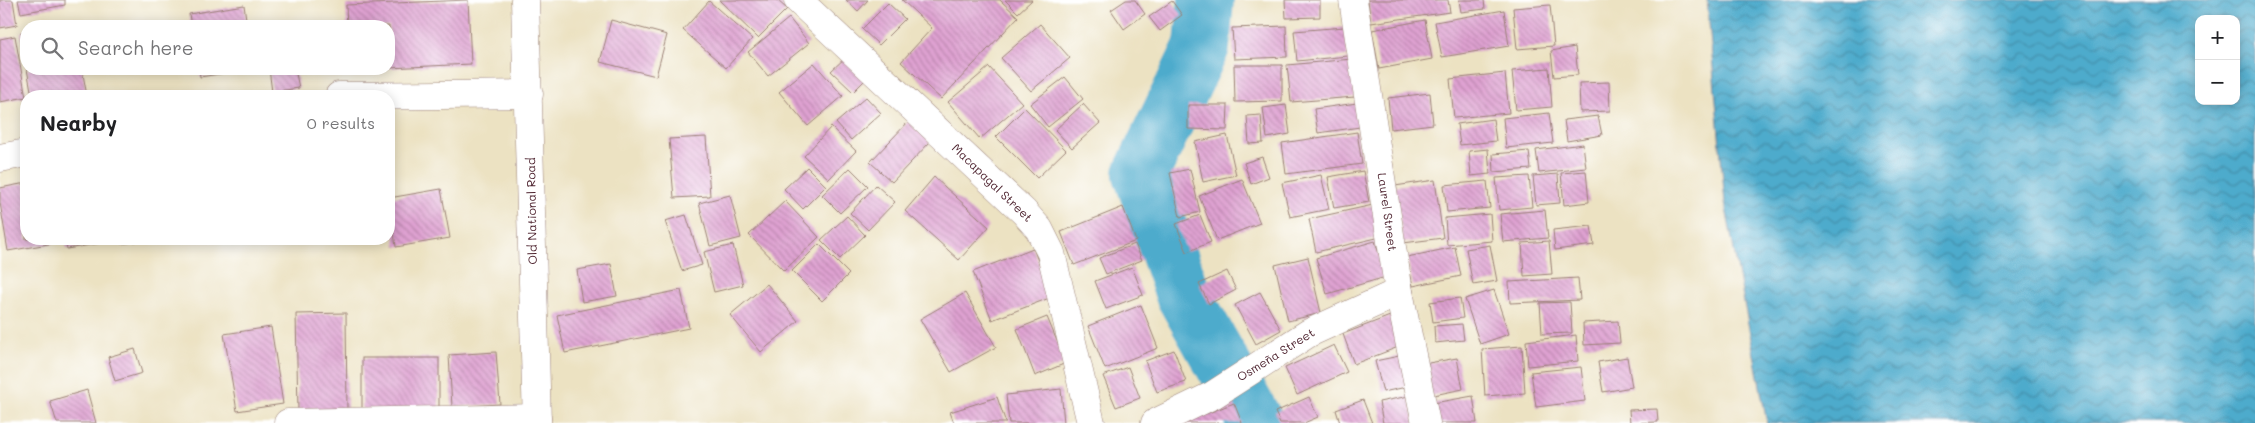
<!DOCTYPE html>
<html lang="en">
<head>
<meta charset="utf-8">
<style>
  body { margin:0; font-family:Mali,sans-serif; background:#f6f6f6; color:#202124 }
  .controls { position:absolute; right:15px; top:15px; display:grid; overflow:hidden; border-radius:10px; box-shadow:0 2px 12px #0003 }
  .controls button { width:45px; height:45px; display:grid; place-items:center; padding:0; border:0; border-bottom:1px solid #e0e0e0; background:#fff; color:#202124; font:25px sans-serif }
  .list { margin:0; padding:0; list-style:none }
  h2 { display:flex; justify-content:space-between; align-items:center; height:65px; margin:0; padding:0 20px; font-size:21px }
  h2 small { font-size:16px; font-weight:400; color:#757577 }
  .icon { flex:none; width:28px; height:28px; fill:none; stroke:currentColor; stroke-width:2; stroke-linecap:round; stroke-linejoin:round }
  .map { position:relative; flex:none; width:2255px; height:423px; overflow:hidden }
  .search { position:absolute; background:#fff; box-shadow:0 2px 12px #0003; left:20px; top:20px; width:375px; height:55px; display:flex; align-items:center; gap:12px; box-sizing:border-box; padding:0 18px; border-radius:20px; color:#757577; font-size:19px }
  .panel { position:absolute; background:#fff; box-shadow:0 2px 12px #0003; left:20px; top:90px; width:375px; height:155px; border-radius:20px }
  .map>svg:first-child { display:block }
  .water { fill:url(#water-waves); stroke:#4c657c; fill-rule:evenodd }
  .lines { fill:none; stroke-linecap:round; stroke-linejoin:round }
  .river { stroke:#4dabcc; stroke-width:56 }
  .building { fill:url(#building-back-hatch) }
  .minor-casing { stroke:#9b8076; stroke-width:29 }
  .major-casing { stroke:#9b8076; stroke-width:29 }
  .minor { stroke:#fff; stroke-width:28 }
  .major { stroke:#fff; stroke-width:28 }
  .labels { text-anchor:middle; stroke-width:4; stroke-linejoin:round; paint-order:stroke }
  .street-label { font-size:12px; fill:#4a1f2b; stroke:#fff }
</style>
</head>
<body>
<div class="map">
<svg width="2255" height="423" viewBox="0 0 2255 423">
  <defs>
    <pattern id="water-waves" width="16" height="10" patternUnits="userSpaceOnUse" patternTransform="scale(1.25)"><rect width="16" height="10" fill="#4dabcc"/><path d="M0 5q4-4 8 0t8 0" fill="none" stroke="#428ba6"/></pattern>
    <pattern id="building-back-hatch" width="6" height="6" patternUnits="userSpaceOnUse" patternTransform="scale(1.25)"><rect width="6" height="6" fill="#dfa2d2"/><path d="M-1 5l2 2M0 0l6 6M5-1l2 2" fill="none" stroke="#b783ab"/></pattern>
  </defs>
  <rect width="100%" height="100%" fill="#fff"/>
  <filter id="ink" filterUnits="userSpaceOnUse"><feTurbulence type="fractalNoise" baseFrequency=".02" numOctaves="2"/><feDisplacementMap in="SourceGraphic" scale="10" xChannelSelector="R" yChannelSelector="G"/><feConvolveMatrix kernelMatrix="1 2 1 2 8 2 1 2 1" color-interpolation-filters="sRGB"/></filter>
  <filter id="wash" filterUnits="userSpaceOnUse"><feTurbulence type="fractalNoise" baseFrequency=".0096" numOctaves="4" result="noise"/><feDisplacementMap in="SourceGraphic" scale="20" xChannelSelector="R" yChannelSelector="G"/><feGaussianBlur stdDeviation="1.12" result="paint"/><feColorMatrix in="noise" values="0 0 0 0 0 0 0 0 0 0 0 0 0 0 0 0 0 1.4 0 .05"/><feComposite in="paint" operator="in"/></filter>
  <g filter="url(#wash)">
    <rect width="100%" height="100%" fill="#ece2c2"/>
    <path class="water" d="M1707,0H2255V423H1767L1725,203ZM2199,19H2236V101H2199Z"/>
    <g class="lines">
      <path class="river" d="M1206,0L1202,46L1141,174L1183,294L1256,423"/>
    </g>
    <g id="blocks">
      <g class="building">
        <path d="M0,0H13L17,25L0,28Z"/>
        <path d="M18,0H65V5L21,13Z"/>
        <path d="M468,0L471,64L389,68V26H347L346,5Z"/>
        <path d="M719,0H777L787,9L758,38Z"/>
        <path d="M846,0H868L858,11Z"/>
        <path d="M902,0H1000L1018,17L941,99L901,62L932,28Z"/>
        <path d="M1005,0H1032L1018,13Z"/>
        <path d="M1126,0H1135L1145,14L1124,29L1111,10Z"/>
        <path d="M1285,0H1320V17L1286,18Z"/>
        <path d="M1368,0H1448L1450,12L1371,23Z"/>
        <path d="M1459,0H1484L1485,9L1461,12Z"/>
        <path d="M709,1L752,39L726,68L683,30Z"/>
        <path d="M1172,1L1182,15L1160,31L1149,17Z"/>
        <path d="M888,3L905,19L879,45L862,29Z"/>
        <path d="M244,5L247,26H191L189,14Z"/>
        <path d="M1550,5L1554,46L1517,49L1513,8Z"/>
        <path d="M1504,10L1509,46L1442,57L1435,22Z"/>
        <path d="M789,18L809,43L768,76L748,52Z"/>
        <path d="M611,20L667,35L656,76L600,62Z"/>
        <path d="M1425,20L1432,59L1379,69L1372,30Z"/>
        <path d="M1040,24L1070,58L1031,91L1001,58Z"/>
        <path d="M1286,26L1287,57L1234,59L1232,28Z"/>
        <path d="M1345,27L1348,56L1297,61L1294,31Z"/>
        <path d="M26,31V59H25L21,32Z"/>
        <path d="M15,36L26,97L0,102V39Z"/>
        <path d="M1575,47L1578,75L1554,77L1551,51Z"/>
        <path d="M846,57L867,78L853,92L831,71Z"/>
        <path d="M1352,59L1355,97L1291,102L1287,65Z"/>
        <path d="M814,63L843,96L808,126L779,92Z"/>
        <path d="M1234,65H1282V101L1235,102Z"/>
        <path d="M989,67L1022,103L980,139L948,102Z"/>
        <path d="M1549,68L1552,107L1516,110L1512,71Z"/>
        <path d="M27,69H82L87,96H32Z"/>
        <path d="M199,69H245V70L200,77Z"/>
        <path d="M269,69H295L299,88L272,92Z"/>
        <path d="M1505,73L1509,113L1454,118L1450,79Z"/>
        <path d="M1065,77L1083,99L1048,127L1030,104Z"/>
        <path d="M1609,82L1610,111L1580,112L1579,83Z"/>
        <path d="M1430,93L1433,124L1391,129L1388,98Z"/>
        <path d="M866,97L881,113L851,140L836,123Z"/>
        <path d="M1357,103L1360,127L1318,133L1314,109Z"/>
        <path d="M1083,104L1100,123L1072,148L1055,130Z"/>
        <path d="M1188,105H1228L1227,130L1188,129Z"/>
        <path d="M1286,105L1290,134L1267,138L1263,108Z"/>
        <path d="M1025,108L1066,150L1037,178L996,137Z"/>
        <path d="M1549,113L1553,143L1506,148L1503,118Z"/>
        <path d="M1261,115L1263,143L1249,144L1247,116Z"/>
        <path d="M1598,116L1602,135L1567,141L1564,120Z"/>
        <path d="M1493,119L1496,141L1460,145L1457,124Z"/>
        <path d="M909,121L930,142L892,182L870,162Z"/>
        <path d="M831,127L856,151L829,179L804,156Z"/>
        <path d="M1357,132L1362,164L1286,174L1282,143Z"/>
        <path d="M1227,135L1236,175L1203,182L1195,142Z"/>
        <path d="M706,137L710,196L674,198L669,139Z"/>
        <path d="M1583,144L1586,168L1539,173L1536,150Z"/>
        <path d="M1488,149L1490,174L1471,176L1469,151Z"/>
        <path d="M1529,151L1531,169L1494,172L1493,154Z"/>
        <path d="M1262,157L1269,177L1251,184L1244,163Z"/>
        <path d="M807,167L826,186L803,209L784,189Z"/>
        <path d="M850,168L868,186L840,213L822,195Z"/>
        <path d="M1190,169L1200,212L1180,217L1170,173Z"/>
        <path d="M1363,171L1369,202L1334,208L1328,177Z"/>
        <path d="M1586,171L1589,202L1564,205L1561,173Z"/>
        <path d="M1558,174L1560,203L1536,205L1533,176Z"/>
        <path d="M1321,175L1329,209L1290,217L1282,183Z"/>
        <path d="M1529,176L1532,207L1499,210L1496,178Z"/>
        <path d="M934,177L989,227L959,260L905,211Z"/>
        <path d="M1242,179L1260,223L1217,240L1199,196Z"/>
        <path d="M1435,180L1443,238L1403,243L1395,186Z"/>
        <path d="M1487,181L1490,208L1447,212L1444,185Z"/>
        <path d="M26,183V239H59L60,242L8,251L0,203V188Z"/>
        <path d="M876,185L895,202L868,230L850,213Z"/>
        <path d="M441,189L450,238L396,247L389,198Z"/>
        <path d="M730,195L741,238L710,246L699,203Z"/>
        <path d="M785,201L819,237L784,271L749,235Z"/>
        <path d="M1373,205L1381,237L1316,252L1309,219Z"/>
        <path d="M1123,207L1136,241L1074,265L1061,232Z"/>
        <path d="M1545,210L1548,238L1503,242L1500,214Z"/>
        <path d="M1490,214L1492,241L1447,245L1445,218Z"/>
        <path d="M686,215L702,265L682,271L665,221Z"/>
        <path d="M1200,215L1211,242L1187,252L1176,224Z"/>
        <path d="M847,216L865,235L840,259L821,240Z"/>
        <path d="M1591,226L1594,245L1555,250L1553,230Z"/>
        <path d="M65,239H113V241L67,249Z"/>
        <path d="M120,239H147V240L121,244Z"/>
        <path d="M1375,241L1386,277L1327,294L1316,258Z"/>
        <path d="M1549,241L1552,274L1524,276L1522,243Z"/>
        <path d="M819,244L849,274L822,301L792,271Z"/>
        <path d="M1135,244L1142,260L1106,274L1099,258Z"/>
        <path d="M733,245L743,285L714,292L704,252Z"/>
        <path d="M1490,245L1497,281L1473,285L1466,249Z"/>
        <path d="M1455,247L1461,276L1413,286L1407,257Z"/>
        <path d="M1033,248L1052,297L992,320L973,272Z"/>
        <path d="M1308,257L1321,313L1288,321L1275,265Z"/>
        <path d="M611,264L617,296L582,302L577,270Z"/>
        <path d="M1132,267L1143,295L1106,309L1095,281Z"/>
        <path d="M1227,271L1236,290L1209,304L1199,284Z"/>
        <path d="M1578,278L1580,300L1510,303L1509,282Z"/>
        <path d="M767,284L798,321L761,352L730,315Z"/>
        <path d="M681,290L689,328L565,353L557,315Z"/>
        <path d="M1494,290L1509,334L1480,344L1465,299Z"/>
        <path d="M1260,292L1281,330L1256,344L1235,305Z"/>
        <path d="M965,293L996,347L951,372L920,319Z"/>
        <path d="M1460,298L1463,318L1433,322L1430,302Z"/>
        <path d="M1570,302L1572,333L1542,334L1540,303Z"/>
        <path d="M1141,305L1158,348L1105,369L1088,326Z"/>
        <path d="M346,313L347,411H298L296,314Z"/>
        <path d="M1390,316L1401,346L1354,364L1343,334Z"/>
        <path d="M1047,317L1066,363L1035,376L1017,329Z"/>
        <path d="M1618,321L1620,343L1584,345L1583,323Z"/>
        <path d="M1462,324L1464,340L1435,343L1434,326Z"/>
        <path d="M271,327L283,404L237,411L224,334Z"/>
        <path d="M1576,335L1578,361L1528,366L1526,341Z"/>
        <path d="M1334,345L1347,372L1297,395L1285,368Z"/>
        <path d="M1522,346L1525,393L1485,396L1482,349Z"/>
        <path d="M135,349L142,373L115,381L108,357Z"/>
        <path d="M1174,350L1186,382L1157,392L1145,361Z"/>
        <path d="M496,352L500,404L452,407L449,355Z"/>
        <path d="M1404,355L1411,386L1383,392L1375,361Z"/>
        <path d="M1627,357L1632,387L1603,392L1598,362Z"/>
        <rect x="362" y="358" width="77" height="54"/>
        <path d="M1457,358L1463,389L1429,396L1423,364Z"/>
        <path d="M1128,367L1140,398L1116,407L1103,376Z"/>
        <path d="M1581,367L1585,401L1536,407L1531,372Z"/>
        <path d="M1061,389L1064,423H1009L1006,395Z"/>
        <path d="M87,390L96,423H57L50,401Z"/>
        <path d="M1409,396L1415,423H1383L1379,402Z"/>
        <path d="M1473,396L1477,423H1431L1428,404Z"/>
        <path d="M997,397L1006,423H954L950,412Z"/>
        <path d="M1309,397L1318,417L1304,423H1280L1275,412Z"/>
        <path d="M1363,400L1372,423H1340L1336,410Z"/>
        <path d="M1234,403L1242,423H1183Z"/>
        <path d="M1657,409L1658,422L1630,423L1629,410Z"/>
      </g>
    </g>
  </g>
  <g filter="url(#ink)">
    <use href="#blocks" fill-opacity="0" stroke="#9b8076" stroke-width="1"/>
    <g class="lines">
      <defs>
        <g id="minor">
          <path d="M798,0L1024,212L1039,229L1051,253L1091,423"/>
          <path d="M1353,0L1399,292L1426,423"/>
          <path d="M339,96L529,94"/>
          <path d="M0,158L26,153"/>
          <path d="M288,423L537,418"/>
          <path d="M1155,423L1213,395L1309,333L1399,292"/>
        </g>
        <path id="major" d="M525,0L537,423"/>
      </defs>
      <use href="#minor" class="minor-casing"/>
      <use href="#major" class="major-casing"/>
      <use href="#minor" class="minor"/>
      <use href="#major" class="major"/>
    </g>
  </g>
  <g class="labels">
    <g class="street-label">
      <text transform="translate(992 183) rotate(44)" y="4">Macapagal Street</text>
      <text transform="translate(532 211) rotate(-91)" y="4">Old National Road</text>
      <text transform="translate(1387 212) rotate(82)" y="4">Laurel Street</text>
      <text transform="translate(1276 355) rotate(-32)" y="4">Osmeña Street</text>
    </g>
  </g>
</svg>
<div class="controls">
<button>+</button>
<button>−</button>
</div>
<div class="search"><svg class="icon" aria-label="search" viewBox="0 0 24 24"><circle cx="10" cy="10" r="6"/><path d="M15 15l6 6"/></svg>Search here</div>
<section class="panel">
<h2>Nearby<small>0 results</small></h2>
<ul class="list">
</ul>
</section>
</div>
</body>
</html>
